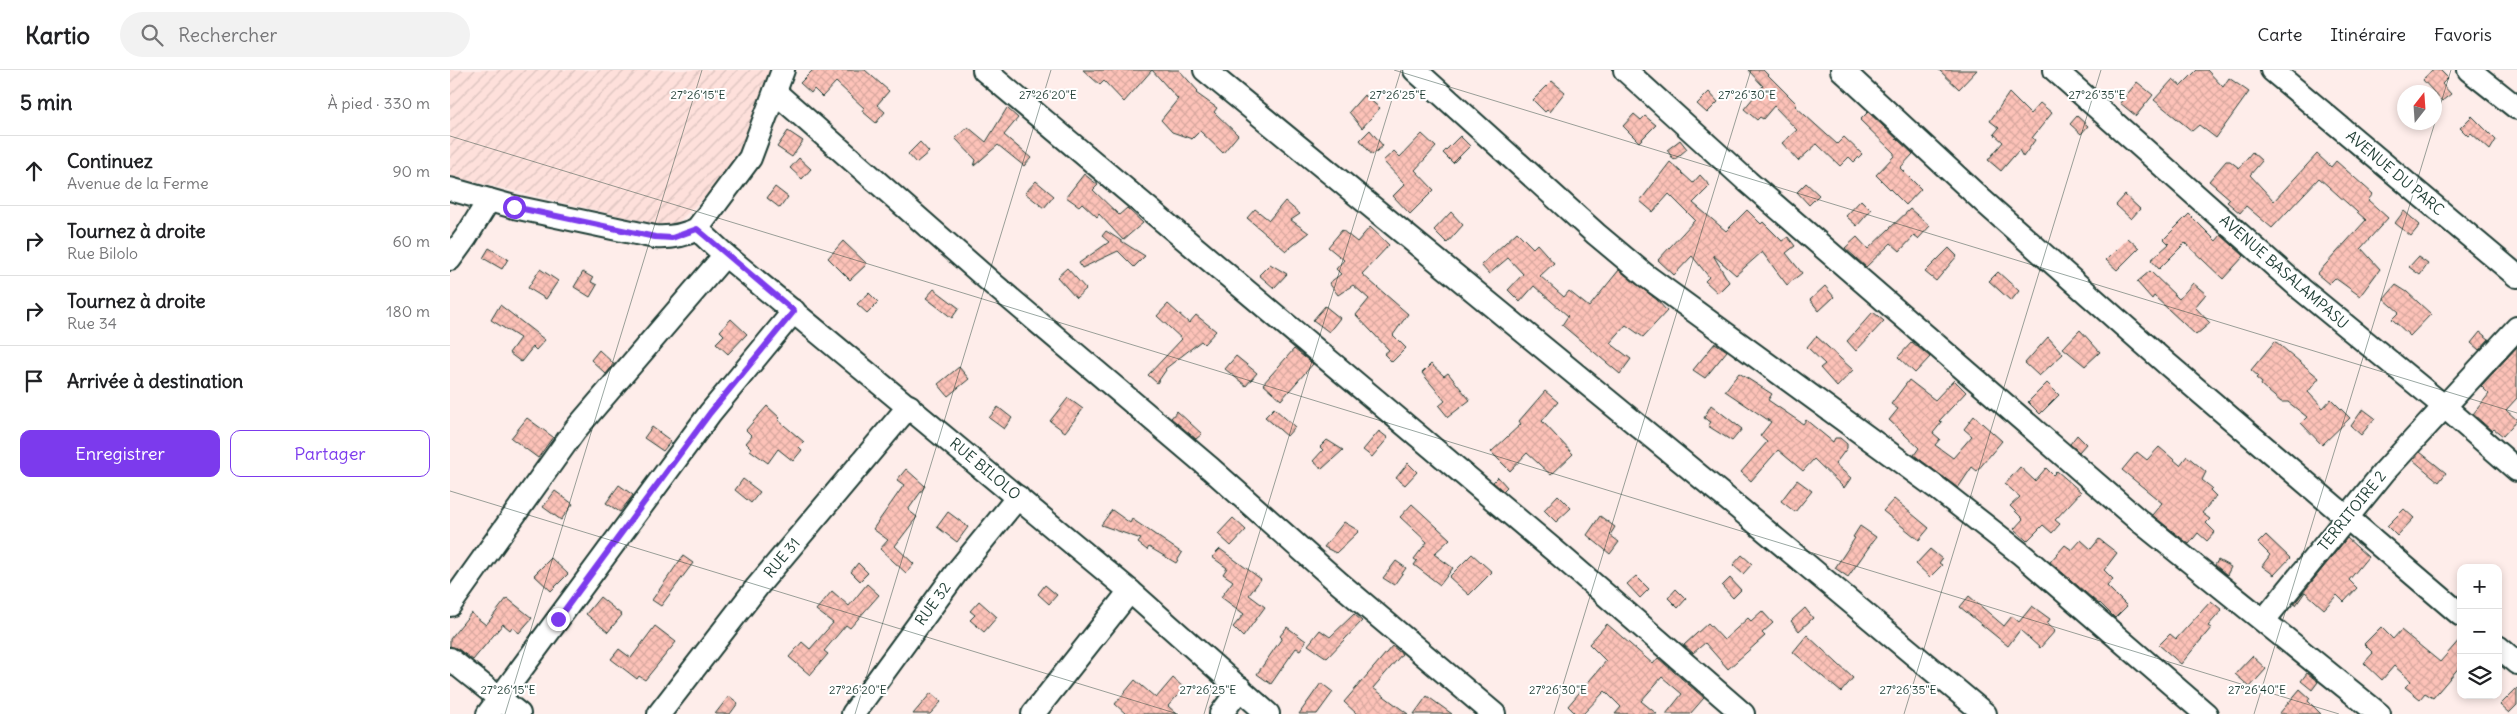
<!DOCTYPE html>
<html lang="fr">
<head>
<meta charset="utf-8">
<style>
  body { margin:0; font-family:Delius,sans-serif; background:#f2f2f2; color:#202124 }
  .controls { position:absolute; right:15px; bottom:15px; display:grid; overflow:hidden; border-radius:10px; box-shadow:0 2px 8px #0003 }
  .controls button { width:45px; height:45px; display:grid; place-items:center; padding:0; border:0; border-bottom:1px solid #e0e0e0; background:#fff; color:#202124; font:25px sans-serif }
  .compass { position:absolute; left:1947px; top:15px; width:45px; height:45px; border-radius:50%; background:#fff; box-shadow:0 2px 8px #0003; rotate:17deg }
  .stop { position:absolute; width:15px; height:15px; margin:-11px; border:4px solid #7c3aed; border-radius:50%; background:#fff }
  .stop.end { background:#7c3aed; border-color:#fff; box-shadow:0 1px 5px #0008 }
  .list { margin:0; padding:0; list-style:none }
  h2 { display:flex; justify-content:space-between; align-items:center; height:65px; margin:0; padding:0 20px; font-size:21px }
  h2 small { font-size:16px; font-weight:400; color:#757577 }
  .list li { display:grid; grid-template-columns:32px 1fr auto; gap:15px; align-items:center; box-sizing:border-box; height:70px; padding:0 20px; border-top:1px solid #e0e0e0 }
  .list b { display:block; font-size:19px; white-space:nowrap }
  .list p { margin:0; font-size:16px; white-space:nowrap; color:#757577 }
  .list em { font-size:16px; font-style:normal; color:#757577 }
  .actions { display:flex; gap:10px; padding:15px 20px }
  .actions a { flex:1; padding:11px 0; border:1px solid #7c3aed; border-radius:10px; text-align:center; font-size:18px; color:#7c3aed }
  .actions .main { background:#7c3aed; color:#fff }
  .icon { flex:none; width:28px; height:28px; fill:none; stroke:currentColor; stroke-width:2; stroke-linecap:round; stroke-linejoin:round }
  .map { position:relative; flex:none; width:2067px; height:644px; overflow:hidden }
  header { display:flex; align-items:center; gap:30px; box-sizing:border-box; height:70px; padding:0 25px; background:#fff; border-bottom:1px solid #e0e0e0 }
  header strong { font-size:24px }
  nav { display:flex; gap:28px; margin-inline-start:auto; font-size:18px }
  .search { width:350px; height:45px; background:#f2f2f2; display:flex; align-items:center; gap:12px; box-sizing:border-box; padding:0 18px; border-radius:28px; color:#757577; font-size:19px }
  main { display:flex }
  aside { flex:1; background:#fff }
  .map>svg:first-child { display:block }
  .industrial { fill:url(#industrial-furrows) }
  .building { fill:url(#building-cross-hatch); stroke:#1f3d34 }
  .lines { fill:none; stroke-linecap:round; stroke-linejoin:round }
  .minor-casing { stroke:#1f3d34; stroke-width:26 }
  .minor { stroke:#fff; stroke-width:22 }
  .route { stroke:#7c3aed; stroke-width:6 }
  .ticks { fill:none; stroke:#1f3d34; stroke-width:1; stroke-opacity:0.45 }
  .labels { text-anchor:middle; stroke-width:4; stroke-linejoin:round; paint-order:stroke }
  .street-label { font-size:15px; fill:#1f3d34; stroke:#fff }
  .ticks-label { font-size:12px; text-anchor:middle; fill:#1f3d34; stroke:#fff; stroke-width:4; stroke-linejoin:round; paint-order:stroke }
</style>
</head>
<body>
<header>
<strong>Kartio</strong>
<div class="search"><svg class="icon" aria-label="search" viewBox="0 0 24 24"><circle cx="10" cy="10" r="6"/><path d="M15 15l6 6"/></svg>Rechercher</div>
<nav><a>Carte</a><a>Itinéraire</a><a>Favoris</a></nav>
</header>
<main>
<aside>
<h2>5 min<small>À pied · 330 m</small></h2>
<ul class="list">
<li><svg class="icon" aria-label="ahead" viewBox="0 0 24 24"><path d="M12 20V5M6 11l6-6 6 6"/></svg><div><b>Continuez</b><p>Avenue de la Ferme</p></div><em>90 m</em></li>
<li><svg class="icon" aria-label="right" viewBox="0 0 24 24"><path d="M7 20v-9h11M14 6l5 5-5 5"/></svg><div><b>Tournez à droite</b><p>Rue Bilolo</p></div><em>60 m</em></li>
<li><svg class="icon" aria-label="right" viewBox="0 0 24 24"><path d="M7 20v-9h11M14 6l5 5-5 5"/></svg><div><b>Tournez à droite</b><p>Rue 34</p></div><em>180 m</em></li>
<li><svg class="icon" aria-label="arrive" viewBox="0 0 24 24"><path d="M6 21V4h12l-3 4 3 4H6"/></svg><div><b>Arrivée à destination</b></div></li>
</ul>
<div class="actions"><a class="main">Enregistrer</a><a>Partager</a></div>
</aside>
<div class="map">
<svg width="2067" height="644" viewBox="0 0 2067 644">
  <defs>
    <pattern id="industrial-furrows" width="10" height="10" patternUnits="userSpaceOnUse" patternTransform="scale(1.25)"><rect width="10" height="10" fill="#fee0db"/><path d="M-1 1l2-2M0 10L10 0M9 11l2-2" fill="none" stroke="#d9c1bd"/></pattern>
    <pattern id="building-cross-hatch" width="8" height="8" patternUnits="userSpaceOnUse" patternTransform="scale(1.25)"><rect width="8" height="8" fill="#fdc2b8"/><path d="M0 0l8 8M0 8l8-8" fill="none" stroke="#d8a89f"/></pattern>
  </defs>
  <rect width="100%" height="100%" fill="#feedea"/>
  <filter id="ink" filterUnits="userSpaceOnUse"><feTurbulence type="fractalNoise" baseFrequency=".02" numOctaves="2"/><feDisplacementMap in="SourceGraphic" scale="10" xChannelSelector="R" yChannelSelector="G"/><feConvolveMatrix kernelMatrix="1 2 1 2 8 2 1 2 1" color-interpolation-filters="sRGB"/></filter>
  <g filter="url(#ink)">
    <path class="industrial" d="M0,0H322L292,91L222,158L0,106Z"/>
    <g class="building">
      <path d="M363,0H415L439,21L427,35L435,42L426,53L412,41L414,38L386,12L372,27L364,19L361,23L350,13Z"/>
      <path d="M633,0H729L748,21L746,23L767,38L764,42L788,65L773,83L750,61L742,69L722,62L711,50L728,29L702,0L674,32L654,11L650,15Z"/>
      <path d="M1298,0H1313L1347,34L1345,36L1387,74L1394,67L1412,84L1404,92L1399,87L1390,96L1367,74L1348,91L1332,73L1347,60L1324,36L1313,49L1310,47L1307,50L1294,39L1313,16Z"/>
      <path d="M1489,0H1527L1509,19Z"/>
      <path d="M1747,0H1757L1773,17L1779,8L1799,22L1766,68L1749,55L1742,61L1704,30L1723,9L1731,16Z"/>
      <path d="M1982,0H1990L1998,8L1992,14L2001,24L1992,31L1973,10Z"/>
      <path d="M1102,11L1115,22L1099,42L1097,40L1095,42L1083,30Z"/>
      <path d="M1687,12L1703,25L1686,46L1670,33Z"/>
      <path d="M1259,22L1268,32L1257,43L1247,34Z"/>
      <path d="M1559,23L1580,44L1590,33L1602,43L1582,68L1585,70L1573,87L1569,80L1551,101L1538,90L1553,72L1544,64L1549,58L1540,51Z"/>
      <path d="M914,25L930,38L912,58L899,42Z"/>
      <path d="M557,38L568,48L554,65L581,88L574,96L548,75L524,96L526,90L505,68L518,57L536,72Z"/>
      <path d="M1418,42L1463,84L1450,98L1471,119L1456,135L1426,105L1444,86V83L1410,50Z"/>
      <path d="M1184,44L1191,50L1195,46L1206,55L1189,72L1173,56Z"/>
      <path d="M1627,46L1638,56L1631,64L1620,54Z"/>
      <path d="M2022,46L2046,70L2040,80L2021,63L2018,66L2010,58Z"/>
      <path d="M920,60L933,76L922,85L910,70Z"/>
      <path d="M338,61L353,71L342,87L327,77Z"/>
      <path d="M972,64L986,77L965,100L984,120L960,144L943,126L955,114L933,91L944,81L950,87Z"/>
      <path d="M1010,66L1020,76L1003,93L993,83Z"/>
      <path d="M1230,70L1237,79L1224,90L1217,80Z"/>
      <path d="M470,72L479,82L466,93L458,84Z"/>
      <path d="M1802,82L1812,91L1800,105L1824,131L1867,84L1881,97L1886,91L1923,124L1918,130L1938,148L1911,178L1930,199L1910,226L1885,208L1879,214L1867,204L1916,150L1869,108L1822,158L1796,136L1790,143L1777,132L1780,129L1759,111L1776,91H1780L1789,98Z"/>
      <path d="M349,88L361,99L352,109L340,98Z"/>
      <path d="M1220,92L1243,113L1250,105L1260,116L1243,133L1276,161L1297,140L1311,154L1313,152L1332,171L1338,167L1345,176L1336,183L1352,203L1337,215L1312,182L1286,205L1263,185L1279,212L1268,223L1255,211L1259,207L1242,186L1224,205L1208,190L1245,150L1219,124L1203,142L1190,131Z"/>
      <path d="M634,104L648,115L643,120L669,145L677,138L693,153L673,170L649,144L647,147L632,133L629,136L616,127Z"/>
      <path d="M586,111L604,126L594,138L575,123Z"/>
      <path d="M1356,113L1369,125L1359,135L1347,122Z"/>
      <path d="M325,117L338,127L330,138L317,128Z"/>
      <path d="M1675,125L1690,139L1681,149L1666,135Z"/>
      <path d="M1411,130L1421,140L1407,156L1396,146Z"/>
      <path d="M835,131L850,144L841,150L859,163L836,181L797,148L805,139L819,150Z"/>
      <path d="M1460,139L1480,156L1468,169L1464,166L1450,181L1441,173L1416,197L1395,178L1407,167L1418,179Z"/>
      <path d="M1954,141L1970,155L1961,166L1945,153Z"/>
      <path d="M1001,142L1013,155L997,173L984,160Z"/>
      <path d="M1739,144L1766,171L1771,165L1794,186L1773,209L1735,173L1709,199L1701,190L1719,174L1714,169Z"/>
      <path d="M920,157L939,175L912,204L958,244L943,265L956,278L942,292L934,284L939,280L906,245L919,229L903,215L888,225L879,213L891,204L886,199L894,190L878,177L892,160L907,172Z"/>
      <path d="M656,161L679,176L695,186L684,197L668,181L632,198L629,193L659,172L652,166Z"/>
      <path d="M1067,162L1083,178L1087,174L1104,193L1090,206L1114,227L1119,221L1139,237L1169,200L1207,230L1217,241L1193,267L1176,255L1160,273L1181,289L1170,304L1112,255L1118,246L1084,216L1070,232L1058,220L1073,204L1058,188L1039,204L1031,195Z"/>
      <path d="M1678,168L1689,178L1667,200L1656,190Z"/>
      <path d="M393,171L417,194L400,210L378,188Z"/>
      <path d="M39,178L58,189L52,199L33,188Z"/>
      <path d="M1499,178L1507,186L1486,211L1475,202Z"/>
      <path d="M1968,187L1978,194L1970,205L1959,197Z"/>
      <path d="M820,194L837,204L824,218L809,205Z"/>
      <path d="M617,198L636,219L626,228L607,207Z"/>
      <path d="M90,199L108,211L96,229L78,218Z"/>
      <path d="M1700,201L1729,229L1743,213L1756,224L1745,237L1760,253L1746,265L1704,226L1702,229L1687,212Z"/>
      <path d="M133,202L143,208L141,212L147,215L140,227L124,217Z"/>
      <path d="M1548,202L1569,221L1561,231L1539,211Z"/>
      <path d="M1946,215L1957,222L1981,244L1960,266L1942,249L1949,242L1934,229Z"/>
      <path d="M1375,216L1384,227L1369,241L1360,230Z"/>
      <path d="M484,219L509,238L502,248L476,228Z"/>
      <path d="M419,223L428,232L417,243L407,234Z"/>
      <path d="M718,234L739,253L746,245L766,261L754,274L751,271L715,299L716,300L707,313L698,305L732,269L707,246Z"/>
      <path d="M50,235L95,270L86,280L83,277L71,292L59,283L70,268L41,250Z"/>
      <path d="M875,236L890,248L879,262L863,250Z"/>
      <path d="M1423,242L1434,251L1406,281L1397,271Z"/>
      <path d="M281,249L297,264L278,284L266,273L274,265L270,261Z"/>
      <path d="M1630,260L1650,282L1635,296L1613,278Z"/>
      <path d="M2030,262L2039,269L2029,280L2021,273Z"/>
      <path d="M1366,266L1403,300L1387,317L1370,298L1375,294L1357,277Z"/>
      <path d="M1598,267L1613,284L1589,306L1575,293Z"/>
      <path d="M1825,271L1869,308L1858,322L1873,338L1881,329L1900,348L1872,375L1851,353L1857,347L1838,332H1831L1811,315L1812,313L1806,308L1808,306L1801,300Z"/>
      <path d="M1462,272L1480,287L1465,303L1448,287Z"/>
      <path d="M1265,273L1277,281L1255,308L1243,300Z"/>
      <path d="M2067,277V328L2056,340L2067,350L2053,366L2044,359L2042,361L2023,344L2039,324L2031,316Z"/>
      <path d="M844,279L863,294L831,330L813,314Z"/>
      <path d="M149,280L164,294L156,304L141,290Z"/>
      <path d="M786,286L807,303L796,316L775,299Z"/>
      <path d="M981,294L994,306L998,303L1020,330L998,347L989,336L995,331L972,303Z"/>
      <path d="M509,297L519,309L498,326L488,314Z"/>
      <path d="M1289,303L1322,324L1318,330L1353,354L1356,350L1383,372L1385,368H1390L1397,374V378L1385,394L1401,408L1394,418L1364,389L1353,401L1328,380L1301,411L1291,402L1317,372L1310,366L1321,352L1275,321Z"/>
      <path d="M1459,310L1485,330L1504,310L1516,322L1489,351L1492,352L1483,363L1490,369L1485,375L1503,388L1522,366L1514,359L1524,346L1552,371L1527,401L1522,397L1508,418L1464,385L1469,378L1439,350L1448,339L1441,334Z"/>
      <path d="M1597,313L1609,325L1590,344L1578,332Z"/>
      <path d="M1095,321L1108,332L1092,351L1123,384L1101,405L1077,383L1060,401L1041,382L1071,354L1069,351Z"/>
      <path d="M618,328L633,339L615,362L600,351Z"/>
      <path d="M1261,335L1292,359L1282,371L1258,356L1261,352L1254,348Z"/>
      <path d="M317,336L330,348L328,350L354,372L349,377L352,380L343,391L328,379L318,393L300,380L301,378L296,373L302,366L296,360Z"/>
      <path d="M548,337L562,348L554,359L539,348Z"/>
      <path d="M824,338L845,357L837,366L815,347Z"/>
      <path d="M1913,339L1925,348L1911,365L1901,356Z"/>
      <path d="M727,341L752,364L746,369L721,348Z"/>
      <path d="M77,348L103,367L88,388L61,368Z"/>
      <path d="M202,357L221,371L213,381L194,368Z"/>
      <path d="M929,361L938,368L922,387L913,380Z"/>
      <path d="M1627,365L1636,374L1629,382L1620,374Z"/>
      <path d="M877,370L893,380L872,399L863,391L873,380L870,377Z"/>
      <path d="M1709,377L1730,395L1737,386L1756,402L1752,410L1762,418L1760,420L1766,426L1752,443L1760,449L1756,453L1765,462L1757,471L1748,463L1739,474L1702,445L1712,433L1672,400L1687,382L1697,390Z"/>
      <path d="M1970,382L1996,403L1989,412L1963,390Z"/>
      <path d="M958,393L967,402L955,415L946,408Z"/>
      <path d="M1570,397L1585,411L1596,398L1603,405L1607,401L1631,422L1605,450L1610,454L1602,463L1593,455L1577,471L1564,459L1573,449L1560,436L1570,427L1555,414Z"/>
      <path d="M456,399L475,416L458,440L467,447L445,476L464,494L456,503L430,479L438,470L423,459L454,415L447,410Z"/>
      <path d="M1048,407L1057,417L1053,421L1043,412Z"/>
      <path d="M293,409L310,422L301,433L285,420Z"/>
      <path d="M1347,410L1362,421L1345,442L1331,431Z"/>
      <path d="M169,415L183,425L170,442L156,433Z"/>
      <path d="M105,421L123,434L111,450L93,437Z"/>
      <path d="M1108,425L1121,438L1106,452L1094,440Z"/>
      <path d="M1444,429L1479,458L1469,470L1433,441Z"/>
      <path d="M962,434L1000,469L984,484L1003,498L990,515L964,495L967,491L964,489L977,472L950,447Z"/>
      <path d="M1954,439L1964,448L1947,466L1937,456Z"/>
      <path d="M662,440L680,453L682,449L732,483L726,493L699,477L697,480L688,473L691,469L651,455Z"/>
      <path d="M498,442L518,457L507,472L487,457Z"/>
      <path d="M1150,446L1165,457L1160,465L1169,472L1160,484L1137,465Z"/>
      <path d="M783,448L796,460L781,476L768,464Z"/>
      <path d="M894,452L909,461L886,483L874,477Z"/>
      <path d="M1410,456L1426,467L1398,507L1385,498L1405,468L1403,467Z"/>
      <path d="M1816,465L1840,488L1824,505L1812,496L1820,485L1808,473Z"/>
      <path d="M1897,468L1918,487L1899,510L1907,518L1894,532L1887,525L1874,539L1855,522L1846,535L1844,534Z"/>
      <path d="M1649,469L1667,483L1654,500L1663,509L1657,516L1677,536L1665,548L1650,533L1649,534L1600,492L1615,475L1622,480L1631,470L1641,479Z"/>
      <path d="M770,479L811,509L799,525L815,537L793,567L783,557L794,544L771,527L783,511L773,504L777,498L762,487Z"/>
      <path d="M1480,479L1492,489L1489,493L1492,495L1480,507L1466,494Z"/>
      <path d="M1022,484L1042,502L1019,525L999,507Z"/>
      <path d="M1292,485L1302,494L1293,504L1283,495Z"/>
      <path d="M233,486L243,493L211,536L202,530Z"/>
      <path d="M101,488L118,504L101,521L84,505Z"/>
      <path d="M1768,490L1781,497L1777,505L1765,495Z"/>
      <path d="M946,491L956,498L944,515L933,508Z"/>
      <path d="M408,493L418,503L410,511L401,502Z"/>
      <path d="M1186,506L1199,519L1190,528L1177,514Z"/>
      <path d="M1280,508L1291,520L1283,528L1272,516Z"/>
      <path d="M417,514L429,525L400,558L396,555L374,581L378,584L360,605L339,587L352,572L360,579L383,553L366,540L382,521L399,536Z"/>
      <path d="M595,515L607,525L599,534L588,524Z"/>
      <path d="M1226,519L1236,529L1228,538L1218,528Z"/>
      <path d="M1519,526L1554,556L1562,546L1569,552L1582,536L1600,549L1597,554L1605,561L1590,578L1570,560L1558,576L1510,537Z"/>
      <path d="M150,527L172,545L158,562L136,544Z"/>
      <path d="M57,528L82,548L69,563L62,557L60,560L53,554L23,590L8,579L0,576V569L21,543L36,555Z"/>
      <path d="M529,531L547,547L534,562L520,550L525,545L520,541Z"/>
      <path d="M1761,531L1772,540L1758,556L1761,558L1731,594L1709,575L1720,564L1726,569Z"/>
      <path d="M1355,538L1363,548L1349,561L1341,551Z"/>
      <path d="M1312,541L1323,553L1312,563L1315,566L1278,599L1255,573L1243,583L1234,575L1258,553L1274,570L1298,548L1301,551Z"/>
      <path d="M904,544L912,551L877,588L858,575L870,560L880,567Z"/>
      <path d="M1157,554L1203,594L1208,588L1254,628L1240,644H1216L1232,624L1212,607L1191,631L1207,644H1165L1171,637L1155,621L1133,644H1126L1118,636L1156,591L1139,574Z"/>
      <path d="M205,556L226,572L195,610L189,606L187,609L161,589L169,579L181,588Z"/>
      <path d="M837,557L856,571L850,580L846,578L821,614L807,604L832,568L830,566Z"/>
      <path d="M1931,557L1943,569L1951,560L1990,592L2011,568V595L1983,628L1975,623L1970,629L1955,617L1961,611L1944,596L1932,610L1914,593L1923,583L1914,574Z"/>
      <path d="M1357,565L1403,608L1391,622L1343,582Z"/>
      <path d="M942,576L952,584L923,618L958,644H907L894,632Z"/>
      <path d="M1802,586L1816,599L1800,617L1785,604Z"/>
      <path d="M1857,603L1868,612L1862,620L1851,611Z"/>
      <path d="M723,608L734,618L718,636L727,644H676L665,634L685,610L706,628Z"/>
      <path d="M871,613L883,622L867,644H849Z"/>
      <path d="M2067,618V635L2059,643L2050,635Z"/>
      <path d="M1850,619L1860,628L1858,631L1871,644H1829Z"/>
      <path d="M481,623L491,632L480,644H463Z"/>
      <path d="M279,626L288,633L280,644H265Z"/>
      <path d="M977,626L1002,644H964Z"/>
    </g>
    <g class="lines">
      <defs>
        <g id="minor">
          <path d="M534,0L1112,487L1293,644"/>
          <path d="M755,0L1286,436L1535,644"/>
          <path d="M965,0L1146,164L1195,205L1487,418L1570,483L1756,644"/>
          <path d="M1175,0L1298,112L1687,449L1929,644"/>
          <path d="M1392,0L1533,131L1716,293L2011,545"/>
          <path d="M1605,0L1851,219L1996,338L2067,400"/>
          <path d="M1822,0L2067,206"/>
          <path d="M2019,0L2067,38"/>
          <path d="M325,22L543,214L761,399L889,513L1044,644"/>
          <path d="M0,119L64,137L205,167C221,168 233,166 247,159L300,88L333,0"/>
          <path d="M247,159L275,185L680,521L818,644"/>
          <path d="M0,189L16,167L39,130"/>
          <path d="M0,535L125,360L275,185"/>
          <path d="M1814,550L1934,402L2067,258"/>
          <path d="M2048,577L2067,593"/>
          <path d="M0,589L69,644"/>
          <path d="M38,644L260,343L344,241"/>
          <path d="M209,644L307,517L459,336"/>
          <path d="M403,644L506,503L568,427"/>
          <path d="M583,644L680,521"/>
          <path d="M771,644L790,618"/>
        </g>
      </defs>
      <use href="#minor" class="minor-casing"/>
      <use href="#minor" class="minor"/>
    </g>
  </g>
  <g class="lines" filter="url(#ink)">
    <path class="route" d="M64,137L205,167L222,168L247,159L344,241L260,343L108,549"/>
  </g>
  <path class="ticks" d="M944,0L2067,343M0,66L1889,644M0,421L728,644M55,644L252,0M405,644L601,0M754,644L951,0M1104,644L1301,0M1454,644L1651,0M1804,644L2001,0"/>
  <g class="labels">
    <g class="street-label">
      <text transform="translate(1945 103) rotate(40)" y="5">AVENUE DU PARC</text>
      <text transform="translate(1834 202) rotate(41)" y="5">AVENUE BASALAMPASU</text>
      <text transform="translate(535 399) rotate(40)" y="5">RUE BILOLO</text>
      <text transform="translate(1902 441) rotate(-51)" y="5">TERRITOIRE 2</text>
      <text transform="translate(332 488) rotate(-50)" y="5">RUE 31</text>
      <text transform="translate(483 534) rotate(-54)" y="5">RUE 32</text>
    </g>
  </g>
  <g class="ticks-label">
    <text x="248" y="29">27°26'15"E</text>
    <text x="598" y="29">27°26'20"E</text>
    <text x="948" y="29">27°26'25"E</text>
    <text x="1297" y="29">27°26'30"E</text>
    <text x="1647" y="29">27°26'35"E</text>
    <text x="58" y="624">27°26'15"E</text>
    <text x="408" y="624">27°26'20"E</text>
    <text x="758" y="624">27°26'25"E</text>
    <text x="1108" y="624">27°26'30"E</text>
    <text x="1458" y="624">27°26'35"E</text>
    <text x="1807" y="624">27°26'40"E</text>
  </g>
</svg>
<div class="controls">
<button>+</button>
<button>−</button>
<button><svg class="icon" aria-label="layers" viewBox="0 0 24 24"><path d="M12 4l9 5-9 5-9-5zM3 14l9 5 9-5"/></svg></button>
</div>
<svg class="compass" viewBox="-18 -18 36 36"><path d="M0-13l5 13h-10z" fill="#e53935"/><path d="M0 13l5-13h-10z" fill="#757577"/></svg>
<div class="stop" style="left:64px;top:137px"></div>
<div class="stop end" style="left:108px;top:549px"></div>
</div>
</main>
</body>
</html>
